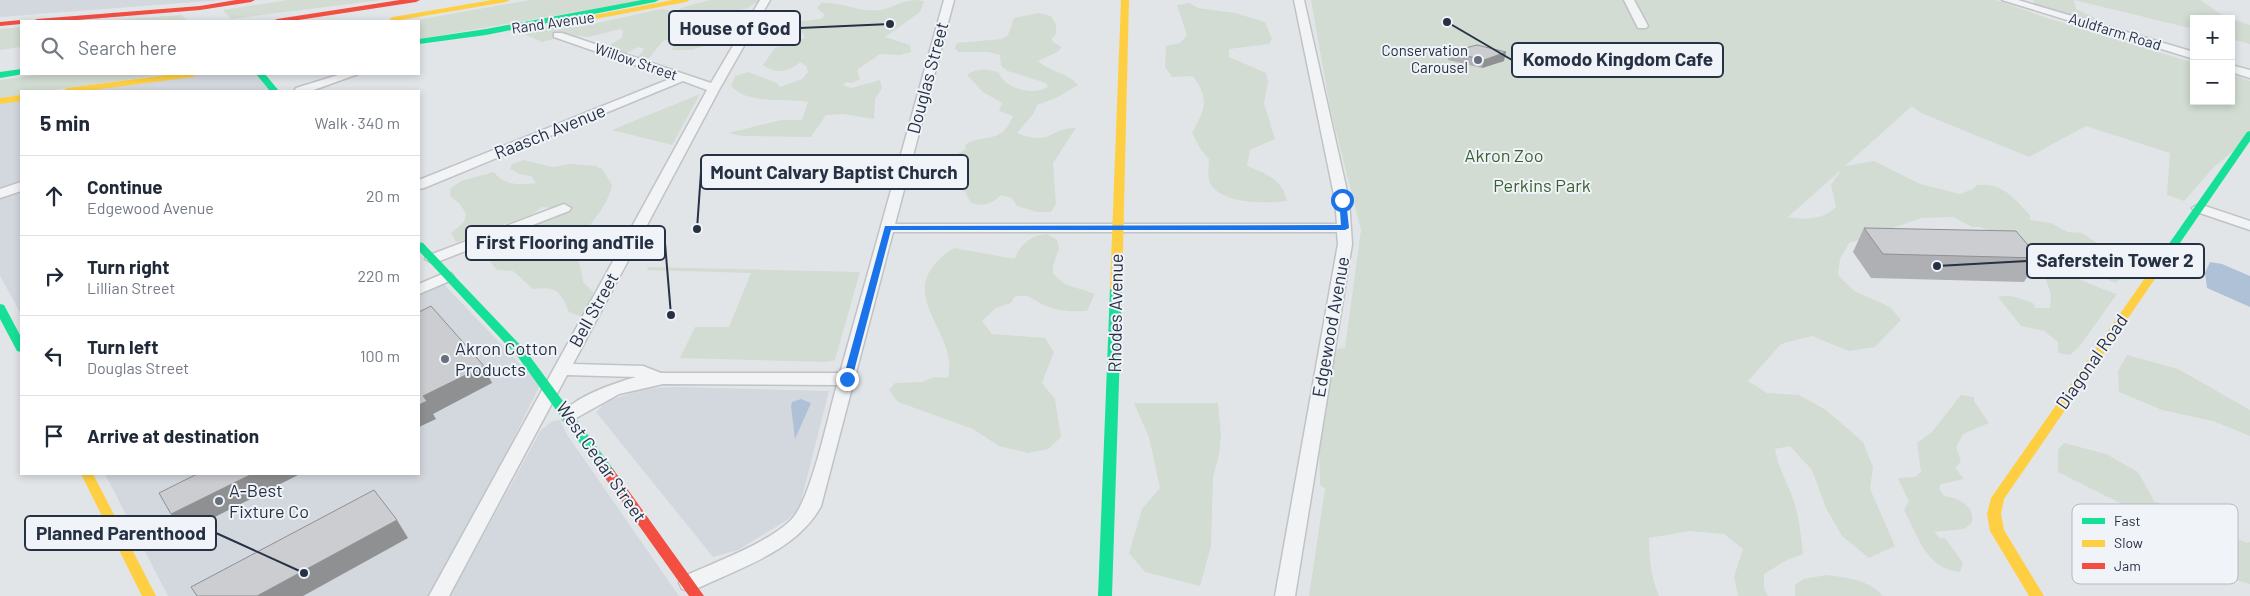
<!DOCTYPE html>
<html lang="en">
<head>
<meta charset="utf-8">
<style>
  body { margin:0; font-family:Barlow,sans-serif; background:#f2f2f3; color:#1f2937 }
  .controls { position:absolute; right:15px; top:15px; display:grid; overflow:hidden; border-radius:0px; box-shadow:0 2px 8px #0003 }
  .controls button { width:45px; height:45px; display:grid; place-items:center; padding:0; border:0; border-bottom:1px solid #e0e1e3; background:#fff; color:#1f2937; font:25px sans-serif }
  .stop { position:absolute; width:15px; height:15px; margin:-11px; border:4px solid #1a73e8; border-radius:50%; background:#fff }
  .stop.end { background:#1a73e8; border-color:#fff; box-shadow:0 1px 5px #0008 }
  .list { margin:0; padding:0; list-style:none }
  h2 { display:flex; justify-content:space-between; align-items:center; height:65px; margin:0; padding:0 20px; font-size:21px }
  h2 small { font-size:16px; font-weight:400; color:#747a83 }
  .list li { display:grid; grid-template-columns:32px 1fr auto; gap:15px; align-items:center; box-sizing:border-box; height:80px; padding:0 20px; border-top:1px solid #e0e1e3 }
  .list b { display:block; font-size:19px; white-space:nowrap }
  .list p { margin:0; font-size:16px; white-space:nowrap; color:#747a83 }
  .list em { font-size:16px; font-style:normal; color:#747a83 }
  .icon { flex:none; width:28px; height:28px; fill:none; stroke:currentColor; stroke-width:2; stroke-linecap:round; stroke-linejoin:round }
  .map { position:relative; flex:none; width:2250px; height:596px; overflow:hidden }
  .search { position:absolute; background:#fff; box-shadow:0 2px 8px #0003; left:20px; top:20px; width:400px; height:55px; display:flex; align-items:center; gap:12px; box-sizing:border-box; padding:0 18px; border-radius:0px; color:#747a83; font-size:19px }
  .panel { position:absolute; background:#fff; box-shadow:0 2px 8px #0003; left:20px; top:90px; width:400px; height:385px; border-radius:0px }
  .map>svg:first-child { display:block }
  .built { fill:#d3d8df }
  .green { fill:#d2dcd2; fill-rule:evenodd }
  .water { fill:#aec1d6 }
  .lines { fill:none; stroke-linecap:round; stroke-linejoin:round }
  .street-casing { stroke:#c0c3c6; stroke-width:3 }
  .street { fill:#f2f3f4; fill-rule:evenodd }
  .fast { fill:#16e098; fill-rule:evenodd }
  .slow { fill:#ffcf43; fill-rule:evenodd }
  .jam { fill:#f24e42; fill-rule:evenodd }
  .wall { fill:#afb0b4 }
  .shaded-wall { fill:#8e9092 }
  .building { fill:#cbcdd1; stroke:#8e9092 }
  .route { fill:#1a73e8 }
  .poi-dot { fill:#68707d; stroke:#f0f3f8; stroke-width:2 }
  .labels { text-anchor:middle; stroke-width:4; stroke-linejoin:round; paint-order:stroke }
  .far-street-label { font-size:15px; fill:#273144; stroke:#f0f3f8 }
  .far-poi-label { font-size:15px; fill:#273144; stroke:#f0f3f8; text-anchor:end }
  .street-label { font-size:18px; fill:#273144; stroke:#f0f3f8 }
  .park-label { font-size:18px; fill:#3b6133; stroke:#f0f3f8 }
  .poi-label { font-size:18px; fill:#273144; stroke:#f0f3f8; text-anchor:start }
  .key { fill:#f0f3f8; stroke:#b4b9c2; stroke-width:1 }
  .key-label { font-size:14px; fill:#273144 }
  .leader { fill:none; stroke:#273144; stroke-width:2 }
  .callout-dot { fill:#273144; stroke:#f0f3f8; stroke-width:2 }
  .callout { fill:#f0f3f8; stroke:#273144; stroke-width:2 }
  .callout-label { font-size:19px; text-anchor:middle; font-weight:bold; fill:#273144 }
</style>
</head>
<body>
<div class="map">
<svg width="2250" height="596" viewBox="0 0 2250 596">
  <rect width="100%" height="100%" fill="#e2e5e8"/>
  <g class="built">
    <path d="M0,0H222L0,17Z"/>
    <path d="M193,74H260L275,91H67Z"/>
    <path d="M21,98V186L0,194V101Z"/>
    <path d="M21,192V314L0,276V199Z"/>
    <path d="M436,276L540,385L492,482L428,596H168L105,474H419V284Z"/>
    <path d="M678,387L829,391L799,509L787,520L738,550L713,557L596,412L607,401L645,388Z"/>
    <path d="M560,420L568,436L679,596H450L541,430L553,421Z"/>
  </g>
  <g class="green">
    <path d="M288,0H381L231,19L223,10Z"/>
    <path d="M530,0H646L419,39V21H411Z"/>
    <path d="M710,0H760L746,9L709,14L711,18L700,28L698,32L707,39L703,46L692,50H672L677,40C661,35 659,48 649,58L638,57L644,49L639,47L624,54L604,48L622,38L623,31L620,29L589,37L567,35L542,42L524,34L540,27H579L661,9L676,11L684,7Z"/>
    <path d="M914,0L924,1L920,12L885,37L910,45L911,52L900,55L880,54L857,70L860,79L852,83L846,82L843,85L851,88L880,80L882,88L875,99L874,119L843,114L826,115L811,137L742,136L728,133L782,120H802L808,102C785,98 748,105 731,86L735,76L748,72L777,83L780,87L802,79L808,72L806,66L800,62C788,73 775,74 763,65L775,48L805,38L803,33L793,30L792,27L795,22L821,19L825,15L817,8L821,3C841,1 859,13 880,10C892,8 901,1 914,0Z"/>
    <path d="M1311,0H1996L2050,19L2194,63V101H2231V74L2250,81V134L2245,141L2214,167L2184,201L2167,195L2170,153L2086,126L2029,157L1921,113L1912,106L1845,166L1874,161L1920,184L1960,194L1973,189L1977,185C2002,182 2014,198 2030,215V220L2051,223L2068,232L2082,233L2097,243L2121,250L2132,266L2116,283L1980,227H1972L1953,217L1921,218L1870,236L1849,243L1840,259L1838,275L1854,291L1890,307L1901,320L1875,347L1849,351L1812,336L1781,344L1748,381L1767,393L1799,395L1826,410L1863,442L1873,467L1870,489L1895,546L1869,558L1842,536L1826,508L1812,470L1790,446L1775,449C1778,467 1786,480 1792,496C1799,514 1801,535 1803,554L1787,560L1764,574V588L1768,596H1738L1734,577L1743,549L1724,534L1689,531L1649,538C1649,558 1651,577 1659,596H1309L1325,489L1320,485L1319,441L1333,358L1337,349L1345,348L1361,230L1330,108ZM1842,169L1831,185L1836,207C1822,220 1807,220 1788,217Z"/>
    <path d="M2033,0H2200L2222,15L2250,25V44L2231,39V19H2194V29L2074,0L2076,9L2111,26L2035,4Z"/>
    <path d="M1189,3L1198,8L1235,13L1265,22L1272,39L1269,44L1229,49V57L1266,73L1268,82L1264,103L1275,139L1250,150L1247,166C1267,175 1281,177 1287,201C1266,204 1221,204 1210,183C1207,177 1209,166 1209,159L1201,150L1192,133C1205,109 1210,100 1193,76L1172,77L1165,67L1166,46L1180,43L1187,35L1177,5Z"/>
    <path d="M1039,13L1051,16L1056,25V34L1051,40L1061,47L1059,51L1038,61C1050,72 1067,72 1078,85L1058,97L1037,105L1034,113L1017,133C1052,147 1048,128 1076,128L1053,163L1056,204L1051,212H1037L1017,206L1012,198L1001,195C991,204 985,207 971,203L950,164L952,156L965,150L966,144C986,133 1001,145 1013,116L999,111L1002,103L983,92L967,75C977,68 988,68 999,73C1005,89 1034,96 1048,87L1046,83L1008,71L1001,66L1000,55L988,52H958L955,48L957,43L1002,39L1008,35L1014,18Z"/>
    <path d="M181,15L187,20L100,21Z"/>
    <path d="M21,27V47L0,50V29Z"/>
    <path d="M44,74H170L47,91H21V95L0,98V80Z"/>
    <path d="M700,94L672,145L612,130Z"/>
    <path d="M523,160L553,167L570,164L596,166L602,169L612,185C606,215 581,224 579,255C578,265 583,272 583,282L593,292L590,307L580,316L569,312C561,291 556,286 533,289L513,271L497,270C488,261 487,255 491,243L555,218L556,208L542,207C526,220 515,220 496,227C482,232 470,239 456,242L451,233L464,222L466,214L460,204L450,196L451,188L461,181L494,172C504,186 521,185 536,183L531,176L519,174L510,169L512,164Z"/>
    <path d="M1047,234L1057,240L1059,248L1053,266V274L1065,284L1095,294L1087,311C1072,312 1057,311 1044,305C1031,299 1031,293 1014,297L1011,303L996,308L982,321L992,334L1045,338L1054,352L1042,383L1055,399L1061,437L1048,449L1028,453L999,446L973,429L898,402L889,390L895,383L922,382L934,377L948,378C960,330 886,291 954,248L1015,259C1019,245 1031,235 1047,234Z"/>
    <path d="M2041,263C2067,272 2091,286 2117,294L2079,347L2070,355L2058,353V342L2044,331L2021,326L1998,297C2011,293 2021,299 2033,303L2035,308H2050L2051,295Z"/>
    <path d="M648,267L860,272L835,360L827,362L680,358L695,327H729L751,273L647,270Z"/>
    <path d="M2127,355L2178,369L2250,410V436L2213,421L2162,410L2119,392L2118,371Z"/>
    <path d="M1961,395L1974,397V401L1989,423L1963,434L1956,447L1961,462L1955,468L1964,479L1941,484L1939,488L1944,496C1958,498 1975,505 1972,523L1964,529L1934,532L1940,538H1945L1963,563L1960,572C1926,569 1918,536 1904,510L1909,502L1898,478L1915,477L1921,472L1917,443L1932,432Z"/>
    <path d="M1134,403H1218L1221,435L1219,455L1213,477L1211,546L1200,586L1145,572L1129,553L1142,509L1160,488L1149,437Z"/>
    <path d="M2064,443L2106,454L2138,472L2154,501L2247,543L2250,542V584L2213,574L2197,553L2174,542L2120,503L2058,472V450Z"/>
    <path d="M1826,575C1844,577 1871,580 1882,596H1795V585L1804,579Z"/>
  </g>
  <g class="water">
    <path d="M2210,262L2222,264L2250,276V307L2207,288L2205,273Z"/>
    <path d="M801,399L811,403L795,439L791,406L792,402Z"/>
  </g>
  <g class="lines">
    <defs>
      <g id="street">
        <path d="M760,0H770L720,88L573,364L643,366L661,373H840L944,0H954L895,224H1337L1335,200L1294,0H1304L1349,200L1352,244L1295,596H1275L1338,244L1337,232H893L821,506C797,551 739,568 696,589L689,591L682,589L679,583L682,577C713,563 766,544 790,521C811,502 828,415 837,385L663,384L619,394L569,422L563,420L561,416C572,397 615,383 636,377L567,375L449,596H429L707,90L683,81L424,188L419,189V180L672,78L554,37V33H562L711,83Z"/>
        <path d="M1624,0H1634L1648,26L1646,28H1638Z"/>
        <path d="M2002,0H2018L2194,52V59Z"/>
        <path d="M2231,65L2250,70V78L2231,72Z"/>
        <path d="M341,74H358L311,91H294L296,88Z"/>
        <path d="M21,182V191L0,198V189Z"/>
        <path d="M564,204L571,208L569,211L437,262L432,263L425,259L427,256Z"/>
        <path d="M2199,204L2250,221V230L2194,211L2192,208Z"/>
        <path d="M447,272L452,274L454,277L452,280L419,294V284Z"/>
      </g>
    </defs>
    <use href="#street" class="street-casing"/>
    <use href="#street" class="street"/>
    <g class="fast">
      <path d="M642,0H659L655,2L486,35L419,44V39L486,29Z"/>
      <path d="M21,69V74H24L0,78V72Z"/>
      <path d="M256,74H265L279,91H270Z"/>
      <path d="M2250,131V141L2160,272H2152L2151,270L2152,268L2247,132Z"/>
      <path d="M419,242L423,243L526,351L613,469L615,472L613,475L608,477L603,475L518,357L419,251Z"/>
      <path d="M1116,285L1122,289L1112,596H1098L1110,289Z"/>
      <path d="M0,304L4,305L21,337V352L17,351L0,319Z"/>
    </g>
    <g class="slow">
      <path d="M492,0H510L506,2L394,21L389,19L393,17Z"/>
      <path d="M673,0H690L686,2L563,25L559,23L563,21Z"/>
      <path d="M1121,0H1129L1122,289L1116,293L1110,289Z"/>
      <path d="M175,74H197L193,77L85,91H63L67,88Z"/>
      <path d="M21,95V101L0,104V98Z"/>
      <path d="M2156,267L2161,270L2004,499L2001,514L2004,530L2044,596H2029L1990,531L1987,514L1991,498L2152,268Z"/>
      <path d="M81,474H93L156,596H142Z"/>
    </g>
    <g class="jam">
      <path d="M236,0H255L251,2L200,10L65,21H33L37,19L200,6Z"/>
      <path d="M400,0H420L416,2L292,21H273L277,19Z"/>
      <path d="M21,20L25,21H21V24L0,26V22Z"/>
      <path d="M608,467L613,469L704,596H689L603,475L601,472L603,469Z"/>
    </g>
  </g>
  <g class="wall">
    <path d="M1450,52L1504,61L1482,68L1448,60Z"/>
    <path d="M1864,228L2039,258L2024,282L1871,278L1853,252Z"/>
  </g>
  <g class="shaded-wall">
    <path d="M1506,52L1504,61L1482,68L1484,60Z"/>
    <path d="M484,366L492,383L433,414L436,419L419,427V405L423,396Z"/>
    <path d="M252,474H300L185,532L171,514Z"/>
    <path d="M397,520L408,538L303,596H257Z"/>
  </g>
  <g class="building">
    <path d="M1477,45L1506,52L1484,60L1450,52Z"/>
    <path d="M1864,228L2016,231L2039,258L1883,254Z"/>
    <path d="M431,306L484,366L423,396L427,401L419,405V312Z"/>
    <path d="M197,474H252L171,514L159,493Z"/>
    <path d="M374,490L397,520L257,596H197L191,587Z"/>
  </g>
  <path class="route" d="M1339,198L1346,200L1349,228L1345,230H891L852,379L847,382L843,379L885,226L1341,225Z"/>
  <g class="poi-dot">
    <circle cx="1478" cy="60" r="5"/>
    <circle cx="445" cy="359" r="5"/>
    <circle cx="219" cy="501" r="5"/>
  </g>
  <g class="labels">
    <g class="far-street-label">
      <text transform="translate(553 23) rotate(-8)" y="5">Rand Avenue</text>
      <text transform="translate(2115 32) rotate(17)" y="5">Auldfarm Road</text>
      <text transform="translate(636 62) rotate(19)" y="5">Willow Street</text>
    </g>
    <g class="far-poi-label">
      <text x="1468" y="56">Conservation<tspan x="1468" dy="17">Carousel</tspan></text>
    </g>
    <g class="street-label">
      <text transform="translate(928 78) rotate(-75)" y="6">Douglas Street</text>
      <text transform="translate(550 132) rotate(-22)" y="6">Raasch Avenue</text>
      <text transform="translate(594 310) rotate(-61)" y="6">Bell Street</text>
      <text transform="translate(1116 313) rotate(-89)" y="6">Rhodes Avenue</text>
      <text transform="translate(1331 327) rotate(-80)" y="6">Edgewood Avenue</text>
      <text transform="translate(2092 362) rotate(-55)" y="6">Diagonal Road</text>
      <text transform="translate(601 462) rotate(55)" y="6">West Cedar Street</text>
    </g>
    <g class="park-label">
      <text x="1504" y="162">Akron Zoo</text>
      <text x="1542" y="192">Perkins Park</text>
    </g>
    <g class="poi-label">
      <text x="455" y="355">Akron Cotton<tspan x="455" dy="21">Products</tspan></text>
      <text x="229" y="497">A-Best<tspan x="229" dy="21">Fixture Co</tspan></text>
    </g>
  </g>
  <rect x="2072" y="504" width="166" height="80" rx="8" class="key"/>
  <rect x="2082" y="518" width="23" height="6" fill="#16e098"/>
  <rect x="2082" y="540" width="23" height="7" fill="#ffcf43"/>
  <rect x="2082" y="563" width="23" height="6" fill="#f24e42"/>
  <g class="key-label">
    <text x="2114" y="526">Fast</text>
    <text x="2114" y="548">Slow</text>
    <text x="2114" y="571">Jam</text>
  </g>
  <path class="leader" d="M890 24L800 28M1447 22L1512 60M697 229L701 172M671 315L665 243M1937 266L2027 261M304 573L216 533"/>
  <g class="callout-dot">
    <circle cx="890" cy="24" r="5"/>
    <circle cx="1447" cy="22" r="5"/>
    <circle cx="697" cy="229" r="5"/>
    <circle cx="671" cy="315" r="5"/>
    <circle cx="1937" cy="266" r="5"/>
    <circle cx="304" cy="573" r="5"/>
  </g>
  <g class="callout">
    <rect x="669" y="11" width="131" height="34" rx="5"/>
    <rect x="1512" y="43" width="211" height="34" rx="5"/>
    <rect x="701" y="155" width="267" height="34" rx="5"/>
    <rect x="466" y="226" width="199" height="34" rx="5"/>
    <rect x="2027" y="244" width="177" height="34" rx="5"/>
    <rect x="25" y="516" width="191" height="34" rx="5"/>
  </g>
  <g class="callout-label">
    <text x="735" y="35">House of God</text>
    <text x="1618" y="66">Komodo Kingdom Cafe</text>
    <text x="834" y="179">Mount Calvary Baptist Church</text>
    <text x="565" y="249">First Flooring andTile</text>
    <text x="2115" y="267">Saferstein Tower 2</text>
    <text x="121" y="540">Planned Parenthood</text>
  </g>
</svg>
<div class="controls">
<button>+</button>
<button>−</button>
</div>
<div class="stop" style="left:1342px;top:200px"></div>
<div class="stop end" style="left:847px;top:379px"></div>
<div class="search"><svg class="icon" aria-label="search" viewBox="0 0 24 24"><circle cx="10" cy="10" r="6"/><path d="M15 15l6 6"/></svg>Search here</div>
<section class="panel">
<h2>5 min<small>Walk · 340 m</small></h2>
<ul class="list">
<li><svg class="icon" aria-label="ahead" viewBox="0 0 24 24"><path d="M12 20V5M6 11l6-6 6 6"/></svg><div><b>Continue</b><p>Edgewood Avenue</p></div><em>20 m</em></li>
<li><svg class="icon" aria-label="right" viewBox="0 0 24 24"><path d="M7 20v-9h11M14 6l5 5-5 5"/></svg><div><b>Turn right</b><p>Lillian Street</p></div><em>220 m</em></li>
<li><svg class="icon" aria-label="left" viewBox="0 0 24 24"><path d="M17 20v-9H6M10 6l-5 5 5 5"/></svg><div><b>Turn left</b><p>Douglas Street</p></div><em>100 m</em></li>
<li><svg class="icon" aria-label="arrive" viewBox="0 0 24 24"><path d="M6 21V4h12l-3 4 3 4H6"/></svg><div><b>Arrive at destination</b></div></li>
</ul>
</section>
</div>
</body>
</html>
